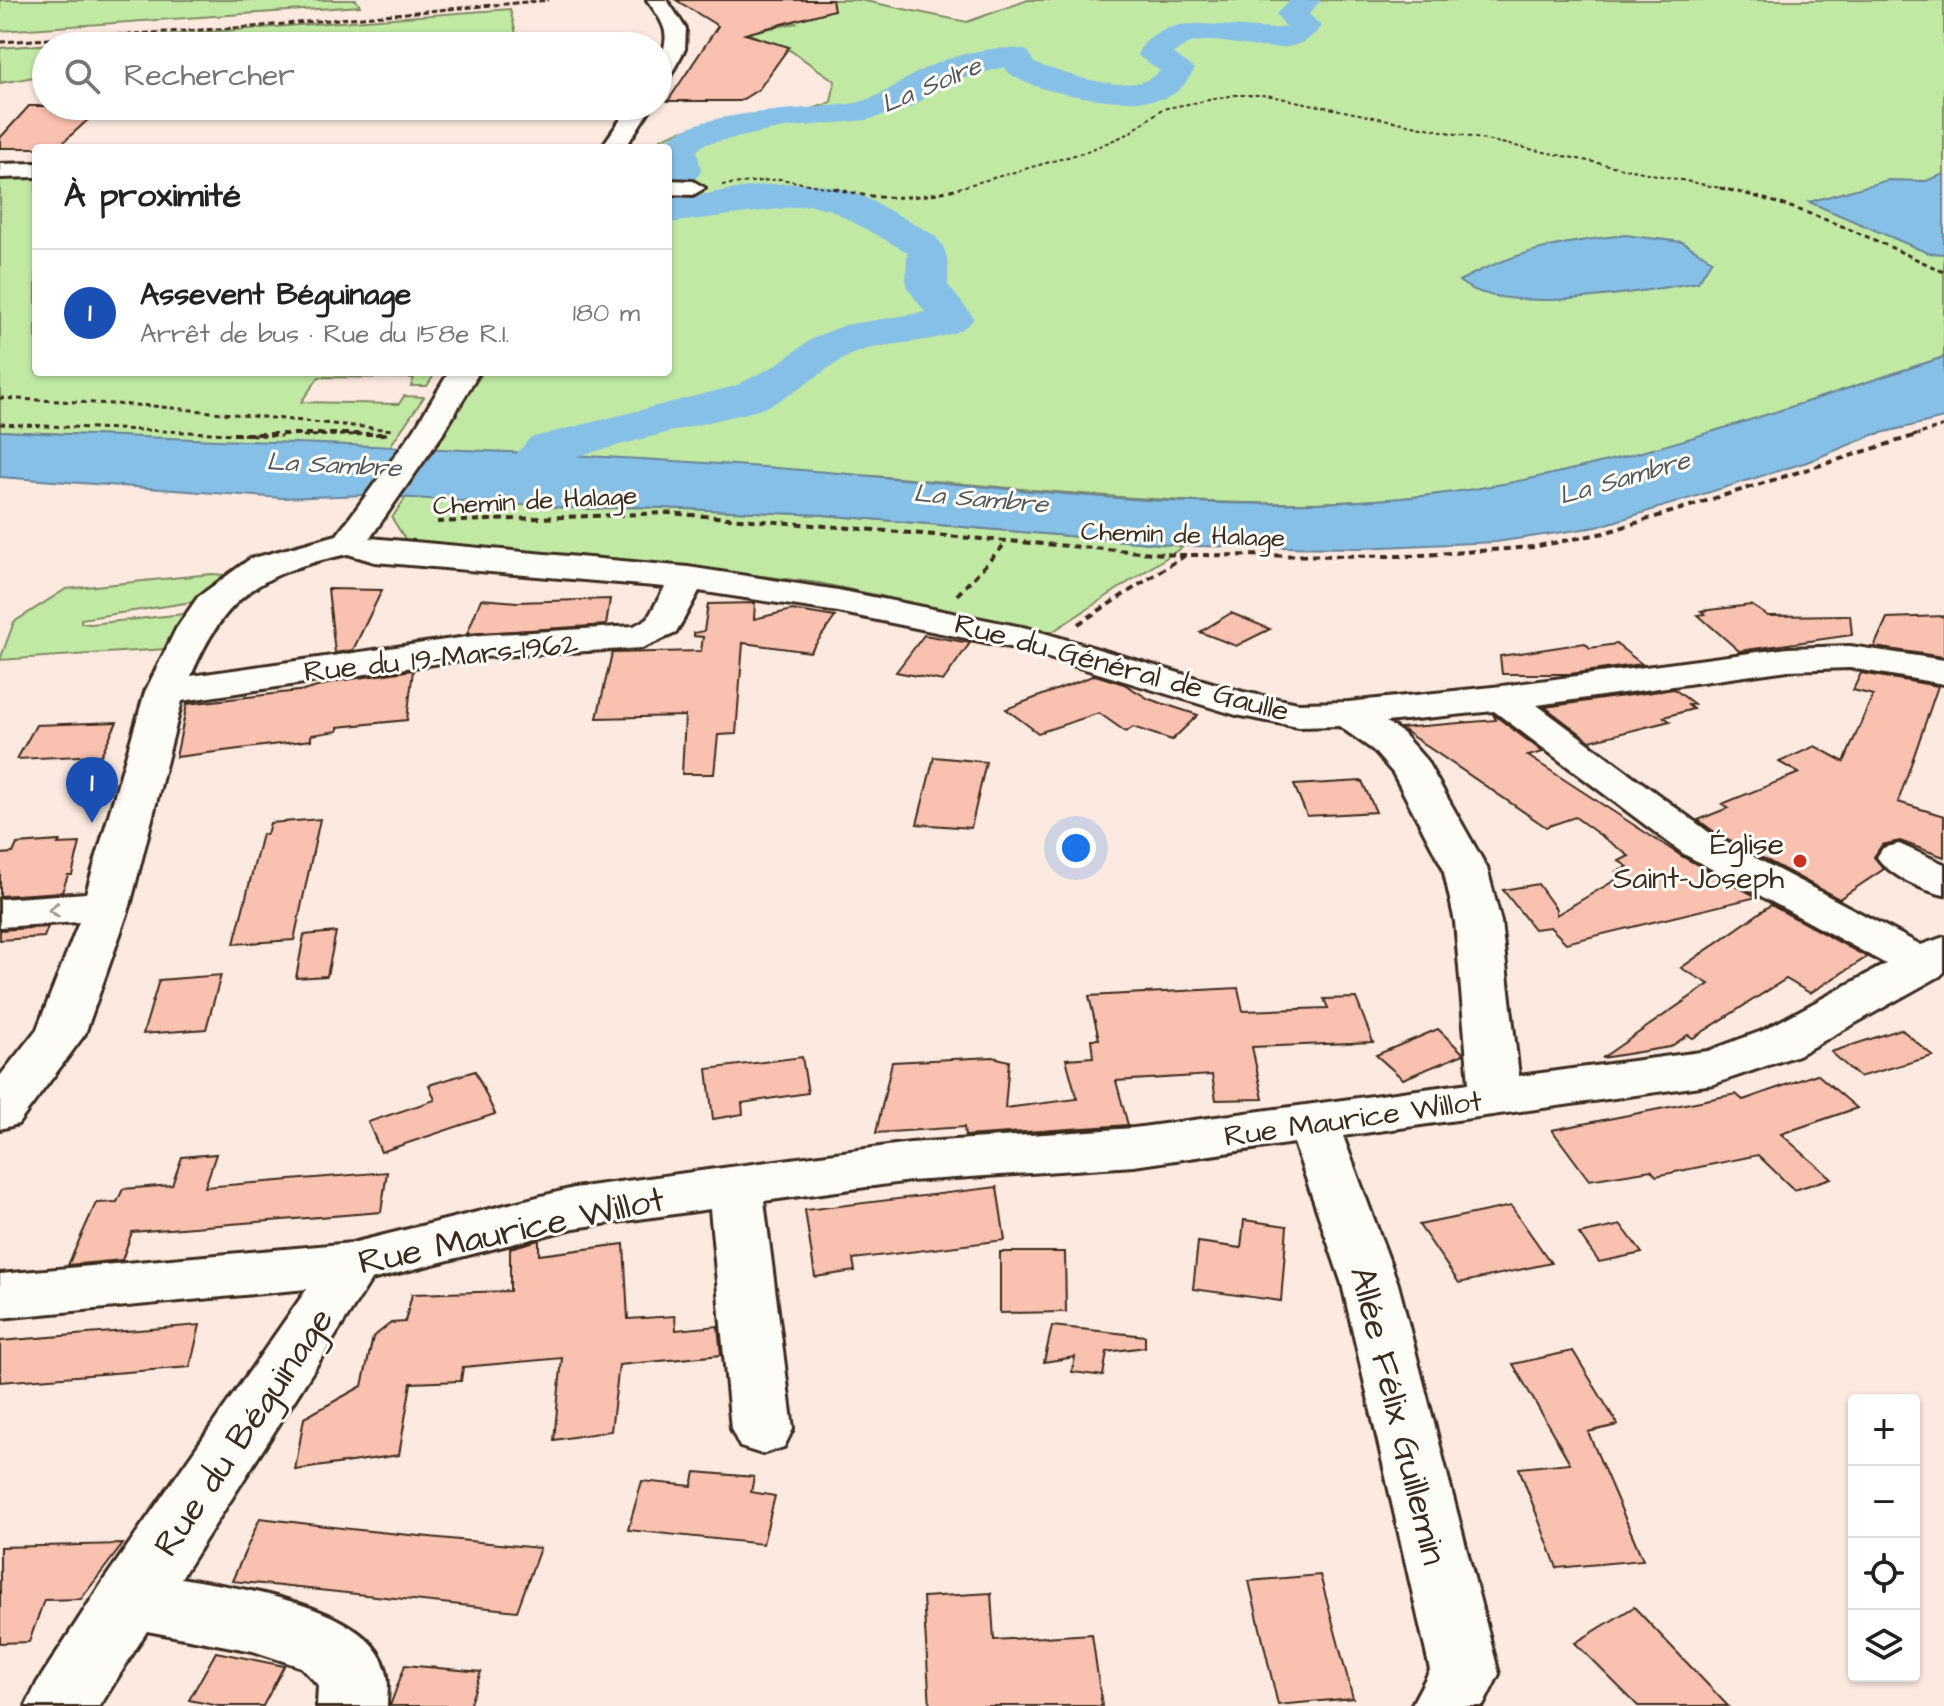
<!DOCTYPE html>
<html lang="fr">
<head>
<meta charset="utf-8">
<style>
  body { margin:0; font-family:"Architects Daughter",sans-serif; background:#f2f2f2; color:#222 }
  .controls { position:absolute; right:24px; bottom:24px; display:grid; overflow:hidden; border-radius:8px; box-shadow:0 2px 6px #0004 }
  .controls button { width:72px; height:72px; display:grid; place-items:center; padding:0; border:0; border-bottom:2px solid #e0e0e0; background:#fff; color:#222; font:40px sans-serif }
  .you { position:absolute; left:1076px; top:848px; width:28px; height:28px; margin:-20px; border:6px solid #fff; border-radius:50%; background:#1a73e8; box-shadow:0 0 0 12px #1a73e833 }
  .badge { display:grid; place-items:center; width:52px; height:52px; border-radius:50%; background:#c8321e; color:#fff; font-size:26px; font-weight:700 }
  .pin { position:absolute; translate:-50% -66px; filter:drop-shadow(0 2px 4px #0008) }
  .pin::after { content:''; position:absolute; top:42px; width:28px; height:24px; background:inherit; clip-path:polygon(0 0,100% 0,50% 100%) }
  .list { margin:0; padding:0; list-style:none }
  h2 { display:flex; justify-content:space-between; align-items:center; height:104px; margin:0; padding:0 32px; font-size:34px }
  h2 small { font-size:26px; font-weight:400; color:#767676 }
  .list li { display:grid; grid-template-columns:52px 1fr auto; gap:24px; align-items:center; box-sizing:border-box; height:128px; padding:0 32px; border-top:2px solid #e0e0e0 }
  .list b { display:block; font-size:30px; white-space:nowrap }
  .list p { margin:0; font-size:26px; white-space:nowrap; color:#767676 }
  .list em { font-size:26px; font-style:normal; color:#767676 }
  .icon { flex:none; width:44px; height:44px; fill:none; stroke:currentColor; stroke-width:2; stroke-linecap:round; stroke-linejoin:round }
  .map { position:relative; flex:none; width:1944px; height:1706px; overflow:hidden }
  .search { position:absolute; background:#fff; box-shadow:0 2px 6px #0004; left:32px; top:32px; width:640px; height:88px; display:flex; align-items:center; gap:20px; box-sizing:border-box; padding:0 28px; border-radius:44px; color:#767676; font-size:30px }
  .panel { position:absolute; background:#fff; box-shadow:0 2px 6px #0004; left:32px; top:144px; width:640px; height:232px; border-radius:8px }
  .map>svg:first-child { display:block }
  .green { fill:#c1e9a4; stroke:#7e8a61; stroke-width:2 }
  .water { fill:#87c0e6; stroke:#698496; stroke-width:2 }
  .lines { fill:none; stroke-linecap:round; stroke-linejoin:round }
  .river { fill:#87c0e6; fill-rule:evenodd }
  .building { fill:#f9c1af; stroke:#3b2a1e; stroke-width:2 }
  .minor-casing { stroke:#3b2a1e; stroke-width:6 }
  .path-far2 { stroke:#3b2a1e; stroke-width:2; stroke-dasharray:4 3; stroke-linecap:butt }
  .path-far1 { stroke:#3b2a1e; stroke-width:3; stroke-dasharray:5 4; stroke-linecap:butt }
  .path { stroke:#3b2a1e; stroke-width:4; stroke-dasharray:7 5; stroke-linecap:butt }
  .minor { fill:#fdfcf7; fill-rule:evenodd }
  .rail { stroke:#3b2a1e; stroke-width:3; stroke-dasharray:6 3; stroke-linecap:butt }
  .oneway { stroke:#9c938a }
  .poi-dot { fill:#c8321e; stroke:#fdfcf7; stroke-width:3 }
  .labels { text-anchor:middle; stroke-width:6; stroke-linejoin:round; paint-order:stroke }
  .far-water-label { font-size:26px; font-style:italic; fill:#52575a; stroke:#fdfcf7 }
  .far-street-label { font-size:26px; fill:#3b2a1e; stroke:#fdfcf7 }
  .street-label { font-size:30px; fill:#3b2a1e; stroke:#fdfcf7 }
  .poi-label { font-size:30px; fill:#3b2a1e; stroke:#fdfcf7; text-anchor:end }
  .near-street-label { font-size:36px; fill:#3b2a1e; stroke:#fdfcf7 }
</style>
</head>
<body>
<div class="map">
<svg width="1944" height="1706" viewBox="0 0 1944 1706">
  <rect width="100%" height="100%" fill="#fceae1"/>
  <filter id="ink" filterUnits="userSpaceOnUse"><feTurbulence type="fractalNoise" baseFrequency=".0125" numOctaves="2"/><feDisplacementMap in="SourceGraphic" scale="16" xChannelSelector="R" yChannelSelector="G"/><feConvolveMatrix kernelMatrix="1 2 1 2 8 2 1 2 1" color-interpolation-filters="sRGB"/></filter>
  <g filter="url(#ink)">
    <g class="green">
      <path d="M0,0H356L360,6L0,31Z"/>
      <path d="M807,0H860L967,22L1028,0H1944V357C1774,412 1603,476 1424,496C1246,515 1065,492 887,477C736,465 584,459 433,451L483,372H668V148H649C684,113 784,125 831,102L835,81L791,51L747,33L796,23L758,11Z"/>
      <path d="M510,9L519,46H46V75L0,83V48Z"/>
      <path d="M36,176V372H436L427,386H411L414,378L319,377L301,402L399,404L404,396L424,397L388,449L0,431V177Z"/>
      <path d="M406,497L584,509L638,507L823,515L1184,546L1052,632L819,583L602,557L446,547L405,539L392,518Z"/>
      <path d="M211,574L227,575L192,602L81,619V623L91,624L184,614L166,649L0,660L14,622L66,589Z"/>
    </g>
    <g class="water">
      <path d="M1944,174V254L1928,253L1809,202L1888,180L1926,181Z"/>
      <path d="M1625,235L1682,242L1712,260L1698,282C1642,291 1504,318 1459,281C1515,251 1562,242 1625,235Z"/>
      <path d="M1944,357V418L1873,435L1807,462L1597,527L1496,542L1360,548L1184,546L823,515L638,507L584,509L367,495L282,498L0,477V431C263,443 527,449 789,469C999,485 1220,520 1430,495C1606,474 1776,411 1944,357Z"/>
    </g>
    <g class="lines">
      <path class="river" d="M1290,0H1321L1309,14L1321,26C1292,68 1235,35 1195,42C1187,43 1180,49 1173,53L1195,69C1188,79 1181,91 1170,96C1141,110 1019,94 1004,67L949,82L910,108L867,120L784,128L705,144L697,150L701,171L682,198C739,189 802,172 858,194C873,200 887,210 902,217C939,237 950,239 948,285L974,318C953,348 882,338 849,356C822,370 800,391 771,405C754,413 732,416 713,421C665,433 618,445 571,458C540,467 556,499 505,487L498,476L530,438L735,386L774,366L815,337L845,325L925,312L906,286L907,252L831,210L811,205L668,223V148L660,147C687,108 809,111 855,103C883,97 901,80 926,68C956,54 996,43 1028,51L1034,63C1066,74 1135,99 1160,71L1137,55C1162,1 1244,36 1286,27L1276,14Z"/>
    </g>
    <g class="building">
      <path d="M676,0H832L834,10L745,34L789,47L759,89L740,101H668L718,26Z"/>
      <path d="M29,106H90L81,117H91L57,148H0V138Z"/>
      <path d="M328,589L382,590L353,650L335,653Z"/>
      <path d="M481,599L517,602L610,599L606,625L467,634Z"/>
      <path d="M755,603L754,619L792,610L835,617L810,652L743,643L736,734L718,735L714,774H682L685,716L597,718L612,653L701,651L703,637L694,636V633L704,631L708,604Z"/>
      <path d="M1751,605L1768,616L1850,615L1852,635L1739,651L1698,615L1705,614L1701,611Z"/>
      <path d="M1231,613L1270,629L1236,646L1200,632Z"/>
      <path d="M1944,616V657L1874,647L1887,618Z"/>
      <path d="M924,635L970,643L943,681L896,672Z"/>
      <path d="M1585,643L1590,648L1616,644L1642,664L1570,674H1502L1500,656Z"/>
      <path d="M413,670L407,720L338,727V731L311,735V740L176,757L187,704L307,690L338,681Z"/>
      <path d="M1861,673L1938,686L1898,802L1944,816V857L1900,841L1882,845L1874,857L1884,869L1839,899L1716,833L1698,820L1728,808L1722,804L1799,773L1779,762L1815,746L1844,762L1873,695L1853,690Z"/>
      <path d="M1095,675L1124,684L1149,699L1198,715L1172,740L1133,727L1126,732L1099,713L1038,733L1006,709Z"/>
      <path d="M1674,689L1694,704L1688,705L1693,709L1664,717L1670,721L1590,741L1545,707Z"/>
      <path d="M1493,714L1543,752L1528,756L1683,857L1757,897L1566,943L1550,927L1534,929L1503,890L1538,884L1556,909V915L1622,876L1616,872L1628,867L1619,861L1629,856L1575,817L1546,827L1400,728L1496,720Z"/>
      <path d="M117,722L101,755L17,759L36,725Z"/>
      <path d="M934,757L986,762L971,828L917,824Z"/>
      <path d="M1362,781L1376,812L1307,816L1294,785Z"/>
      <path d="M320,819L294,940L234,944L262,834H267L270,823Z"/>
      <path d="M60,841L58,844L80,843L72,875H68L62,892L0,896V854L13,853L17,844Z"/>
      <path d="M1771,905L1867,957L1810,993L1786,979L1693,1038L1688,1035L1670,1047L1602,1058L1709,984L1681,968Z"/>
      <path d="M48,927L44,937L0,940V930Z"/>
      <path d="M336,932L327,976L296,978L304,935Z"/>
      <path d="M221,975L206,1029L143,1034L159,980Z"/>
      <path d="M1238,988L1243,1011L1328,1008L1324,999L1356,998L1373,1042L1252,1047L1263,1099L1216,1100L1212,1075L1116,1081L1128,1125L965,1136L964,1127L876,1133L892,1062L993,1057L1009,1061L1005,1108L1077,1099L1066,1059L1093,1057L1091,1039H1099L1089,996Z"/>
      <path d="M1438,1029L1464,1054L1403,1079L1376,1055Z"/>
      <path d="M1901,1029L1933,1056L1859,1077L1831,1052Z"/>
      <path d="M802,1057L808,1093L742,1103L743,1114L713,1119L707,1069Z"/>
      <path d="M475,1071L495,1114L381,1152L368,1122L435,1100L429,1085Z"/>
      <path d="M1817,1074L1857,1108L1781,1134L1831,1178L1794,1190L1758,1155L1656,1176L1651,1170L1589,1180L1552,1130L1736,1094L1743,1100Z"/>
      <path d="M216,1154L205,1187L387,1172L381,1212L132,1232L122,1260L68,1265L96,1203L117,1202L123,1189L172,1185L182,1157Z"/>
      <path d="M997,1187L1005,1240L853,1259L855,1271L815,1277L805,1210Z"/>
      <path d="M1511,1206L1551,1263L1459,1283L1419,1225Z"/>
      <path d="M1244,1220L1287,1226L1281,1301L1193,1289L1198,1242L1241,1248Z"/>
      <path d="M1621,1225L1642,1253L1599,1262L1579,1234Z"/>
      <path d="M539,1240V1255L624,1244L628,1319L675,1316L676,1330L718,1326L721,1355L619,1365L611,1431L554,1440L562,1358L463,1367L461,1381L411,1383L399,1455L295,1470L304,1418L362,1386L373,1337L391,1323L405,1322L412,1294L510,1291V1248Z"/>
      <path d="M1000,1252H1065L1066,1312L1000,1313Z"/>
      <path d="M200,1325L190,1367L0,1382V1341Z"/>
      <path d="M1052,1326L1145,1336V1347L1107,1352L1103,1376L1072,1372L1075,1357L1044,1362Z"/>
      <path d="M1573,1351L1618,1425L1588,1432L1643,1560L1557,1568L1519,1468L1570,1463L1513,1364Z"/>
      <path d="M695,1472L754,1477L751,1492L775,1496L763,1544L628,1530L642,1481L692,1486Z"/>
      <path d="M260,1518L350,1529L540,1548L517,1611L232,1581Z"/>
      <path d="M123,1544L81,1599L44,1600L29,1642L0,1643V1547Z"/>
      <path d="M1320,1575L1353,1698L1278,1705L1249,1581Z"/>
      <path d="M991,1593L994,1640L1092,1634L1102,1706H930L923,1597Z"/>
      <path d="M1634,1607L1728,1706H1638L1575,1643Z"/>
      <path d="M216,1652L284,1666L263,1706H219L189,1700Z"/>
      <path d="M405,1665L481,1672L469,1706H390Z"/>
    </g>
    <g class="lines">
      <defs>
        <g id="minor">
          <path d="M647,0H667L686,29L685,49L665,85L658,87C658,39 681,44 647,0Z"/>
          <path d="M630,106H652L625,148H601Z"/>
          <path d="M36,163V177L0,178V164Z"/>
          <path d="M668,180L693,181L705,188L693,195L668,194Z"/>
          <path d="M449,372H479L444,432L370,538L688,567L838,590L1027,628L1243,692L1298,703L1348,702L1502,686L1788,648L1850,646L1944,660V684L1850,668L1788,670L1537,705L1714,836L1921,945L1944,937V972L1940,976L1798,1055L1714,1084L1343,1136L1398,1284L1499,1674L1483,1706H1411L1430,1670L1342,1284L1294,1143L1134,1166L910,1181L764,1201L793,1429L784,1447L762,1454L740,1447L731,1429L710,1209L574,1228L371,1280L181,1578C237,1588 376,1606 387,1675C389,1685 387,1696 387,1706H317L318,1685L301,1667L253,1651L147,1631L100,1706H26L37,1683L106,1577L307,1289L0,1318V1274L352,1243L574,1188L910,1143L1134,1128L1469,1083L1455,922L1443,868L1393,773L1373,750L1339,726L1298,727L1236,715L1019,649L838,612L699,591L676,633L642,648L481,657L182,701L130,906L85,1034L18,1124L0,1129V1076L37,1029L79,922L0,927V899L86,893L145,692L176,629L198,597L250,559L337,535L414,430ZM348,554L375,562L665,587L648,618L634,626L481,635L191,676C225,595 262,572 348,554ZM1494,711L1684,854L1886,964L1762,1031L1708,1051L1519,1076L1501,922L1487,868L1426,760L1401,732L1386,722Z"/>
          <path d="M1899,844L1944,864V895C1922,890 1890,876 1877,857L1883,848Z"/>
        </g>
      </defs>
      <use href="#minor" class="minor-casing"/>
      <g class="path-far2">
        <path d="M722,185L781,179L840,190"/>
        <path d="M951,190L1085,152L1128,134L1162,109L1235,95H1266L1730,190"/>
      </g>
      <g class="path-far1">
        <path d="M834,188C876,201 916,200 958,188"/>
        <path d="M1720,188C1802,205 1869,237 1944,272"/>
        <path d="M0,398L152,406L393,430"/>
        <path d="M0,424L281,436"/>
        <path d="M303,436L387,434"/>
        <path d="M1913,436L1944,426"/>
      </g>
      <g class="path">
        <path d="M233,434H387"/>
        <path d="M437,522L668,513L1177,555L1409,556L1533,547L1604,533L1920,434"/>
        <path d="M957,595L1006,543"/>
        <path d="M1078,624L1184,556"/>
      </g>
      <use href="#minor" class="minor"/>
      <path class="rail" d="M0,42L251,27L549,0"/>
    </g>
    <defs><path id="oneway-chevron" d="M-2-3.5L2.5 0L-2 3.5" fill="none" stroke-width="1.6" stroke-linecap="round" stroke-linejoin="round" transform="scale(2)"/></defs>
    <use class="oneway" href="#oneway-chevron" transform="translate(54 910) rotate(176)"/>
  </g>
  <circle class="poi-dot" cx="1800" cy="861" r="8"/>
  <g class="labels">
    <g class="far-water-label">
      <text transform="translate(931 84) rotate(-23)" y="9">La Solre</text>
      <text transform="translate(334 464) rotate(3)" y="9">La Sambre</text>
      <text transform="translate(1624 477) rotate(-16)" y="9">La Sambre</text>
      <text transform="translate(981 498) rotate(5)" y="9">La Sambre</text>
    </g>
    <g class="far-street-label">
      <text transform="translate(535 500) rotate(-3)" y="9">Chemin de Halage</text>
      <text transform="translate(1183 534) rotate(2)" y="9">Chemin de Halage</text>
    </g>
    <g class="street-label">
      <text transform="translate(441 657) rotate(-6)" y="10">Rue du 19-Mars-1962</text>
      <text transform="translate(1122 667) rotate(15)" y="10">Rue du Général de Gaulle</text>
      <text transform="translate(1353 1118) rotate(-8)" y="10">Rue Maurice Willot</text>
    </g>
    <g class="poi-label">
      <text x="1784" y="854">Église<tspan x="1784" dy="34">Saint-Joseph</tspan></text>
    </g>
    <g class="near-street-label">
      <text transform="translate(511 1229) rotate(-12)" y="13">Rue Maurice Willot</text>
      <text transform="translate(1400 1415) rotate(76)" y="13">Allée Félix Guillemin</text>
      <text transform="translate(242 1431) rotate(-56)" y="13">Rue du Béguinage</text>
    </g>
  </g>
</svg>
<div class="controls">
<button>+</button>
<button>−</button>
<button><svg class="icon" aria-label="locate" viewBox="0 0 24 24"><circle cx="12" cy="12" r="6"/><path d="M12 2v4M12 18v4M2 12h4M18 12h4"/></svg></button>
<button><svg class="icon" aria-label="layers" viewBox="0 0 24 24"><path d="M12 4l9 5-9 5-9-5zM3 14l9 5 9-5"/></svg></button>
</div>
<div class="you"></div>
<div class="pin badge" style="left:92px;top:823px;background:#1a4fb4">1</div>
<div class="search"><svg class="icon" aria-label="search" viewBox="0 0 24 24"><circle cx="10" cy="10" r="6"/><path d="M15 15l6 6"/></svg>Rechercher</div>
<section class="panel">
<h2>À proximité<small></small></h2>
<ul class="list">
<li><span class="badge" style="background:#1a4fb4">1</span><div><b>Assevent Béguinage</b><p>Arrêt de bus · Rue du 158e R.I.</p></div><em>180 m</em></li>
</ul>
</section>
</div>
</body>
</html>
